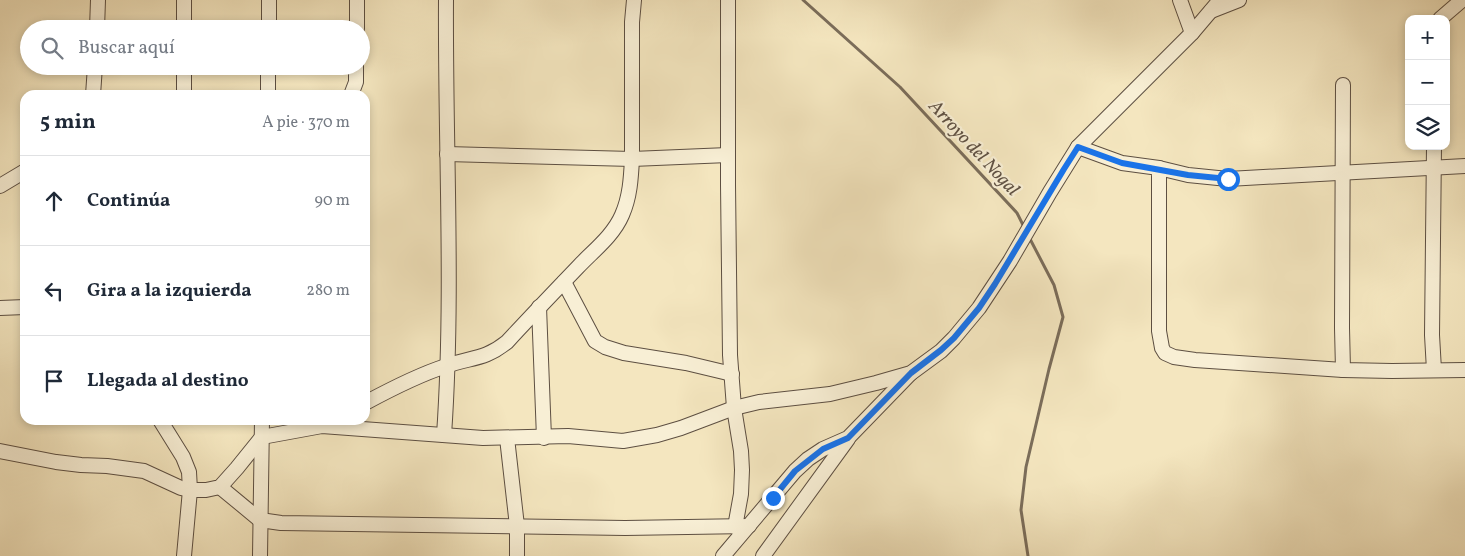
<!DOCTYPE html>
<html lang="es">
<head>
<meta charset="utf-8">
<style>
  body { margin:0; font-family:Vollkorn,serif; background:#f2f2f3; color:#1f2937 }
  .controls { position:absolute; right:15px; top:15px; display:grid; overflow:hidden; border-radius:10px; box-shadow:0 2px 8px #0003 }
  .controls button { width:45px; height:45px; display:grid; place-items:center; padding:0; border:0; border-bottom:1px solid #e0e1e3; background:#fff; color:#1f2937; font:25px sans-serif }
  .stop { position:absolute; width:15px; height:15px; margin:-11px; border:4px solid #1a73e8; border-radius:50%; background:#fff }
  .stop.end { background:#1a73e8; border-color:#fff; box-shadow:0 1px 5px #0008 }
  .list { margin:0; padding:0; list-style:none }
  h2 { display:flex; justify-content:space-between; align-items:center; height:65px; margin:0; padding:0 20px; font-size:21px }
  h2 small { font-size:16px; font-weight:400; color:#747a83 }
  .list li { display:grid; grid-template-columns:32px 1fr auto; gap:15px; align-items:center; box-sizing:border-box; height:90px; padding:0 20px; border-top:1px solid #e0e1e3 }
  .list b { display:block; font-size:19px; white-space:nowrap }
  .list em { font-size:16px; font-style:normal; color:#747a83 }
  .icon { flex:none; width:28px; height:28px; fill:none; stroke:currentColor; stroke-width:2; stroke-linecap:round; stroke-linejoin:round }
  .map { position:relative; flex:none; width:1465px; height:556px; overflow:hidden }
  .search { position:absolute; background:#fff; box-shadow:0 2px 8px #0003; left:20px; top:20px; width:350px; height:55px; display:flex; align-items:center; gap:12px; box-sizing:border-box; padding:0 18px; border-radius:28px; color:#747a83; font-size:19px }
  .panel { position:absolute; background:#fff; box-shadow:0 2px 8px #0003; left:20px; top:90px; width:350px; height:335px; border-radius:15px }
  .map>svg:first-child { display:block }
  .lines { fill:none; stroke-linecap:round; stroke-linejoin:round }
  .stream { stroke:#7b6d5a; stroke-width:3 }
  .street-casing { stroke:#5d4f42; stroke-width:16 }
  .street { stroke:#f8efd5; stroke-width:14 }
  .route { stroke:#1a73e8; stroke-width:6 }
  .labels { text-anchor:middle; stroke-width:4.5; stroke-linejoin:round; paint-order:stroke }
  .water-label { font-size:19px; font-style:italic; fill:#605244; stroke:#f8efd5 }
</style>
</head>
<body>
<div class="map">
<svg width="1465" height="556" viewBox="0 0 1465 556">
  <rect width="100%" height="100%" fill="#f4e6bf"/>
  <filter id="stains"><feTurbulence type="fractalNoise" baseFrequency=".004" numOctaves="4"/><feColorMatrix values="0 0 0 0 .2 0 0 0 0 .09 0 0 0 0 .02 0 0 0 .5 -.17"/></filter>
  <radialGradient id="worn" r=".72"><stop offset=".6" stop-color="#630" stop-opacity="0"/><stop offset="1" stop-color="#630" stop-opacity=".3"/></radialGradient>
  <g class="lines">
    <g class="stream">
      <path d="M803,0L900,87L1017,213L1024,227"/>
      <path d="M1028,556L1021,510L1026,467L1049,369L1063,317L1054,285L1029,237"/>
    </g>
    <defs>
      <g id="street">
        <path d="M728,0V185L730,355L734,408L741,451L742,470L741,494L735,527"/>
        <path d="M1180,0L1192,33"/>
        <path d="M1211,11L1239,0"/>
        <path d="M1440,19L1462,0"/>
        <path d="M97,29L98,0"/>
        <path d="M184,29V0"/>
        <path d="M269,29V0"/>
        <path d="M357,29V0"/>
        <path d="M93,95L95,66"/>
        <path d="M184,95V66"/>
        <path d="M268,95V66"/>
        <path d="M351,95L356,82V66"/>
        <path d="M1434,146L1432,335L1434,370"/>
        <path d="M1078,147L1122,163L1159,168V331L1162,348L1165,353L1174,357L1195,360L1343,370L1392,371L1465,370"/>
        <path d="M447,154L632,159L728,155"/>
        <path d="M1159,168L1188,175L1228,179L1465,166"/>
        <path d="M0,186L25,171"/>
        <path d="M564,282L595,341L605,347L624,353L686,363L732,374"/>
        <path d="M539,307L544,438"/>
        <path d="M0,308L25,307"/>
        <path d="M1343,370L1342,328L1343,85"/>
        <path d="M365,403C391,389 418,375 446,366C471,357 485,360 507,342C530,317 554,292 578,267C593,251 613,236 622,215C630,197 631,178 632,159V22L634,0"/>
        <path d="M160,420L183,457L189,472L190,490L184,556"/>
        <path d="M444,435C454,291 445,145 446,0"/>
        <path d="M507,438L517,526V556"/>
        <path d="M0,451L56,462L81,465L107,466L144,471L181,488L190,490H206L220,487L237,468L262,437L322,426L483,438L568,436L623,441L657,435L681,428L734,408L759,402L830,394L876,383L911,373L941,351L954,338L979,308L1010,261L1050,192L1078,147L1192,33L1220,0"/>
        <path d="M220,487L260,520L281,523L625,528L749,526"/>
        <path d="M260,556L262,420"/>
        <path d="M723,556L795,471L808,459L823,449L848,438L911,373"/>
        <path d="M763,556L848,439"/>
      </g>
    </defs>
    <use href="#street" class="street-casing"/>
    <use href="#street" class="street"/>
  </g>
  <g class="lines">
    <path class="route" d="M773,498L795,471L823,449L848,438L911,373L941,350L954,338L979,308L995,284L1064,169L1078,147L1122,163L1188,175L1228,179"/>
  </g>
  <g class="labels">
    <g class="water-label">
      <text transform="translate(975 147) rotate(47)" y="7">Arroyo del Nogal</text>
    </g>
  </g>
  <rect width="100%" height="100%" filter="url(#stains)"/>
  <rect width="100%" height="100%" fill="url(#worn)"/>
</svg>
<div class="controls">
<button>+</button>
<button>−</button>
<button><svg class="icon" aria-label="layers" viewBox="0 0 24 24"><path d="M12 4l9 5-9 5-9-5zM3 14l9 5 9-5"/></svg></button>
</div>
<div class="stop" style="left:1228px;top:179px"></div>
<div class="stop end" style="left:773px;top:498px"></div>
<div class="search"><svg class="icon" aria-label="search" viewBox="0 0 24 24"><circle cx="10" cy="10" r="6"/><path d="M15 15l6 6"/></svg>Buscar aquí</div>
<section class="panel">
<h2>5 min<small>A pie · 370 m</small></h2>
<ul class="list">
<li><svg class="icon" aria-label="ahead" viewBox="0 0 24 24"><path d="M12 20V5M6 11l6-6 6 6"/></svg><div><b>Continúa</b></div><em>90 m</em></li>
<li><svg class="icon" aria-label="left" viewBox="0 0 24 24"><path d="M17 20v-9H6M10 6l-5 5 5 5"/></svg><div><b>Gira a la izquierda</b></div><em>280 m</em></li>
<li><svg class="icon" aria-label="arrive" viewBox="0 0 24 24"><path d="M6 21V4h12l-3 4 3 4H6"/></svg><div><b>Llegada al destino</b></div></li>
</ul>
</section>
</div>
</body>
</html>
